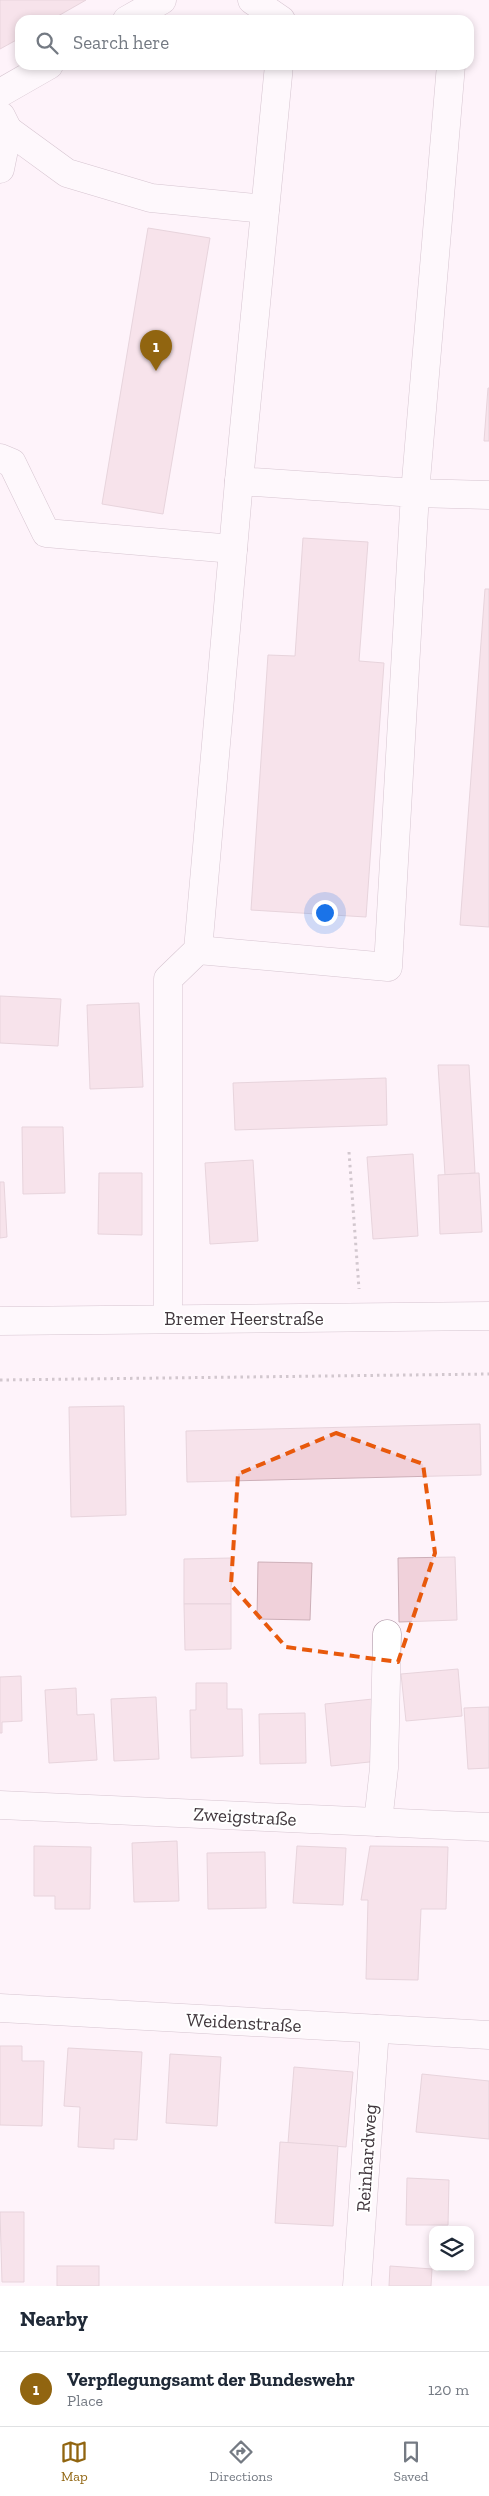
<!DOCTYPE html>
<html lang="en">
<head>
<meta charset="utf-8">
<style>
  body { margin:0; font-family:"Zilla Slab",serif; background:#f6f6f7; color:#1f2937 }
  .controls { position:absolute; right:15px; bottom:15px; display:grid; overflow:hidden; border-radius:10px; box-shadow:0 2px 8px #0003 }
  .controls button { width:45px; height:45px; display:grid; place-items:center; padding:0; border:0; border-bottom:1px solid #e0e1e3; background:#fff; color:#1f2937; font:25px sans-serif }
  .you { position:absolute; left:324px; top:912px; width:18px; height:18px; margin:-12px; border:4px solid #fff; border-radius:50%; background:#1a73e8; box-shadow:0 0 0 8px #1a73e833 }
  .badge { display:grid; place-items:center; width:32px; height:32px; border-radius:50%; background:#916510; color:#fff; font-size:16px; font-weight:700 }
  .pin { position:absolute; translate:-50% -41px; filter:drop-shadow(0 1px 2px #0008) }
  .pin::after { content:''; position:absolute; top:26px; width:18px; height:15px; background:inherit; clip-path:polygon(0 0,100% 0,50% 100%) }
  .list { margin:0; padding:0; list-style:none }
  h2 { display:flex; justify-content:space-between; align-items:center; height:65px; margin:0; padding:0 20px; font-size:21px }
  h2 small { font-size:16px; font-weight:400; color:#747a83 }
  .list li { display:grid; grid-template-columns:32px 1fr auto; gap:15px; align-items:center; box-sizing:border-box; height:75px; padding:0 20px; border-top:1px solid #e0e1e3 }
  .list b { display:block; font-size:19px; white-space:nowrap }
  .list p { margin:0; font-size:16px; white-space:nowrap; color:#747a83 }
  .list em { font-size:16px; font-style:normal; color:#747a83 }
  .icon { flex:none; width:28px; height:28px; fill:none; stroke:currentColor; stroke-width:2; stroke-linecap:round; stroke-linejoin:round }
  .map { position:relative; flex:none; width:489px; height:2286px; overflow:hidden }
  .search { position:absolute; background:#fff; box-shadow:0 2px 8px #0003; left:15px; right:15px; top:15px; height:55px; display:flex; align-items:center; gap:12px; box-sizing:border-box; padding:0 18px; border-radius:15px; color:#747a83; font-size:19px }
  .sheet { height:140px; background:#fff }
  nav { display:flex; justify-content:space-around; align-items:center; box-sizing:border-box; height:70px; border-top:1px solid #e0e1e3; background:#fff; font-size:14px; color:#747a83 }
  nav a { display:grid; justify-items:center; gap:2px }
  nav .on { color:#916510 }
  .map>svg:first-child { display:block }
  .building { fill:#f0d1da; stroke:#cdafb8 }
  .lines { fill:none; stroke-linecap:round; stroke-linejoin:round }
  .minor-casing { stroke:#a88f9f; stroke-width:29 }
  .path { stroke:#9e939a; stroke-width:3; stroke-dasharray:2.5 4; stroke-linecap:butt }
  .minor { stroke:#fff; stroke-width:28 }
  .marked { fill:none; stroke:#e8590c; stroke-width:4; stroke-dasharray:10 6; stroke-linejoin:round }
  .labels { text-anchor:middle; stroke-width:4; stroke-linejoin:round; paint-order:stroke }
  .street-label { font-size:19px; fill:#42383e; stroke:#fff }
</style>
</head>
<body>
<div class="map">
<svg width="489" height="2286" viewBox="0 0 489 2286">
  <rect width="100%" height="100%" fill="#fef3fa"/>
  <g class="building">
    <path d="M0,0H86L51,20H20V38L0,49Z"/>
    <path d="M148,228L210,238L163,514L102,504Z"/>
    <path d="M488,388H489V441H484Z"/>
    <path d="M303,538L368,542L359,661L384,663L366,917L251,910L268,655L295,656Z"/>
    <path d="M485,589H489V927L460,925Z"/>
    <path d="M0,996L61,999L58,1046L0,1043Z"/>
    <path d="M139,1003L143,1087L90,1089L87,1005Z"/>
    <path d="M438,1065H469L475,1173L445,1175Z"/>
    <path d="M386,1078L387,1125L235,1130L233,1083Z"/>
    <path d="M22,1127H63L65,1193L23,1194Z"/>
    <path d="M413,1154L418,1236L373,1239L367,1157Z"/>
    <path d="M253,1160L258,1241L210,1244L205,1163Z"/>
    <path d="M99,1173H142V1235L98,1234Z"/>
    <path d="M479,1173L482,1232L440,1234L438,1175Z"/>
    <path d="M0,1182H4L7,1237L0,1238Z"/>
    <path d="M124,1406L126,1515L71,1517L69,1407Z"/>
    <path d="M480,1424L481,1475L187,1482L186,1431Z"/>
    <path d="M455,1557L457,1620L399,1622L398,1558Z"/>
    <path d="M231,1558V1604H184V1559Z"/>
    <path d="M258,1562L312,1563L310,1620L257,1619Z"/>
    <path d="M184,1604H231V1649L185,1650Z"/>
    <path d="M458,1669L462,1716L406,1721L401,1674Z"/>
    <path d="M21,1676L22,1721L2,1722V1733H0V1677Z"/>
    <path d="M196,1683H227V1709H242L243,1756L191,1758L190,1710H196Z"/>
    <path d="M76,1688L77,1715L94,1714L97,1760L49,1763L45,1690Z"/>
    <path d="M156,1697L159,1759L114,1761L111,1699Z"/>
    <path d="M373,1699L379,1761L331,1766L325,1704Z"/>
    <path d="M489,1707V1768L468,1769L464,1708Z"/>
    <path d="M305,1713L306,1763L260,1764L259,1714Z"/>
    <path d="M177,1841L179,1901L134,1902L132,1843Z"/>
    <path d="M34,1846L91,1847L90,1909H55V1896H34Z"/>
    <path d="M297,1846L346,1848L343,1905L293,1903Z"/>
    <path d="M370,1846L448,1847L446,1909H421L418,1980L366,1979L368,1900H361Z"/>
    <path d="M265,1852L266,1908L208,1909L207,1853Z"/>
    <path d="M0,2046H22V2061H44L42,2126L0,2125Z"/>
    <path d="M68,2048L142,2052L137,2140L114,2139V2149L78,2147L80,2107L64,2106Z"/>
    <path d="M170,2054L221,2057L217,2126L166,2123Z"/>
    <path d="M294,2067L353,2072L346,2147L288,2143Z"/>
    <path d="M422,2074L489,2081V2139L416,2132Z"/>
    <path d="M280,2142L338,2146L333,2226L275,2223Z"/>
    <path d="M407,2178L449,2180L448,2225H406Z"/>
    <path d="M0,2212H24V2282H2Z"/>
    <rect x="57" y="2266" width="42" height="20"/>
    <path d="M390,2266L432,2269L431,2286H389Z"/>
  </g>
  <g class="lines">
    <defs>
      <g id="minor">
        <path d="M252,0L281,20"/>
        <path d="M127,20L162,0"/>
        <path d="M451,65L415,493L489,495"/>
        <path d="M0,93L49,65"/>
        <path d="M8,130L67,173L151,198L265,209"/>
        <path d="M0,169L8,130L1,116"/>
        <path d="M0,458L12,463L46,533L233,549"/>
        <path d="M198,950L388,967L415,493L239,481L279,65"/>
        <path d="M168,1318V979L198,950L239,481"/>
        <path d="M0,1321L489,1316"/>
        <path d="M0,1805L489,1827"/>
        <path d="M378,1822L384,1768L387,1634"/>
        <path d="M0,2008L489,2035"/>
        <path d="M357,2286L375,2029"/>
      </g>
    </defs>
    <use href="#minor" class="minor-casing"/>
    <g class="path">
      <path d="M349,1152L359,1289"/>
      <path d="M0,1380L489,1374"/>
    </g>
    <use href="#minor" class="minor"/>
  </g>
  <path d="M0 0H489V2286H0ZM336,1433L423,1464L435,1553L398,1662L286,1647L231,1585L238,1474Z" fill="#fef3fa" fill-opacity=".55" fill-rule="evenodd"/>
  <path class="marked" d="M336,1433L423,1464L435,1553L398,1662L286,1647L231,1585L238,1474Z"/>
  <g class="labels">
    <g class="street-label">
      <text x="244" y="1325">Bremer Heerstraße</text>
      <text transform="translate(245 1816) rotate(3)" y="7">Zweigstraße</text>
      <text transform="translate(244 2022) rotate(3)" y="7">Weidenstraße</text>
      <text transform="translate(366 2158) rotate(-86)" y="7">Reinhardweg</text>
    </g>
  </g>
</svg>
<div class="controls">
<button><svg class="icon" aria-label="layers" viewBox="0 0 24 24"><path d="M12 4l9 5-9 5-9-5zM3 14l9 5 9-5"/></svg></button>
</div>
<div class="you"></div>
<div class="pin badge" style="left:156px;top:371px">1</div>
<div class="search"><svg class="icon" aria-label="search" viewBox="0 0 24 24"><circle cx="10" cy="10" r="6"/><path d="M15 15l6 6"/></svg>Search here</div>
</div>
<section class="sheet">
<h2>Nearby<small></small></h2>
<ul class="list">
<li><span class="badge">1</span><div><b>Verpflegungsamt der Bundeswehr</b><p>Place</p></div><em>120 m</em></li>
</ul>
</section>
<nav>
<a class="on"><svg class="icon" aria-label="map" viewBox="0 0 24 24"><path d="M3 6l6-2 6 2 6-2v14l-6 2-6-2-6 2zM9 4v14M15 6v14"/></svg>Map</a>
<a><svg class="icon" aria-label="directions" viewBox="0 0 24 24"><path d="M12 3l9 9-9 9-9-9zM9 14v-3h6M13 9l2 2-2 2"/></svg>Directions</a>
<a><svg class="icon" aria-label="saved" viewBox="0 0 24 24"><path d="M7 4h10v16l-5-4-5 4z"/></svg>Saved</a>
</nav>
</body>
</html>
